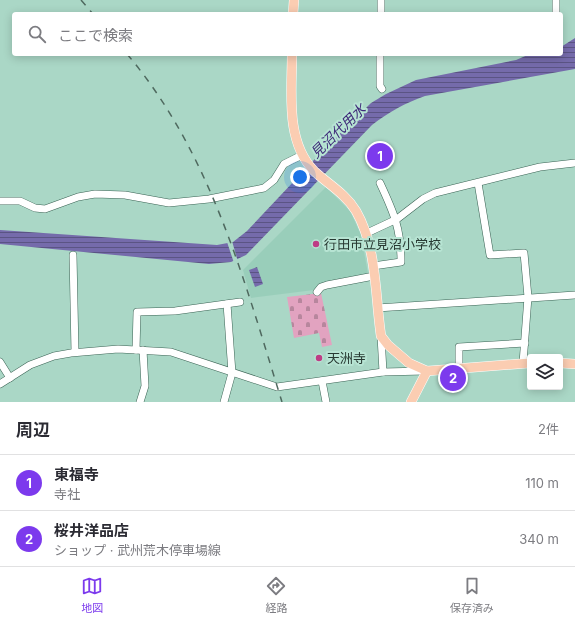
<!DOCTYPE html>
<html lang="ja">
<head>
<meta charset="utf-8">
<style>
  body { margin:0; font-family:Inter,"Noto Sans JP",sans-serif; background:#f7f7f7; color:#2b2b33 }
  .controls { position:absolute; right:12px; bottom:12px; display:grid; overflow:hidden; border-radius:4px; box-shadow:0 2px 10px #0003 }
  .controls button { width:36px; height:36px; display:grid; place-items:center; padding:0; border:0; border-bottom:1px solid #e1e1e2; background:#fff; color:#2b2b33; font:20px sans-serif }
  .you { position:absolute; left:300px; top:177px; width:14px; height:14px; margin:-10px; border:3px solid #fff; border-radius:50%; background:#1a73e8; box-shadow:0 0 0 6px #1a73e833 }
  .badge { display:grid; place-items:center; width:26px; height:26px; border-radius:50%; background:#7c3aed; color:#fff; font-size:13px; font-weight:700 }
  .pin { position:absolute; translate:-50% -50%; border:2px solid #fff; box-shadow:0 1px 4px #0006 }
  .list { margin:0; padding:0; list-style:none }
  h2 { display:flex; justify-content:space-between; align-items:center; height:52px; margin:0; padding:0 16px; font-size:17px }
  h2 small { font-size:13px; font-weight:400; color:#7c7c81 }
  .list li { display:grid; grid-template-columns:26px 1fr auto; gap:12px; align-items:center; box-sizing:border-box; height:56px; padding:0 16px; border-top:1px solid #e1e1e2 }
  .list b { display:block; font-size:15px; white-space:nowrap }
  .list p { margin:0; font-size:13px; white-space:nowrap; color:#7c7c81 }
  .list em { font-size:13px; font-style:normal; color:#7c7c81 }
  .icon { flex:none; width:22px; height:22px; fill:none; stroke:currentColor; stroke-width:2; stroke-linecap:round; stroke-linejoin:round }
  .map { position:relative; flex:none; width:575px; height:402px; overflow:hidden }
  .search { position:absolute; background:#fff; box-shadow:0 2px 10px #0003; left:12px; right:12px; top:12px; height:44px; display:flex; align-items:center; gap:10px; box-sizing:border-box; padding:0 14px; border-radius:4px; color:#7c7c81; font-size:15px }
  .sheet { height:164px; background:#fff }
  nav { display:flex; justify-content:space-around; align-items:center; box-sizing:border-box; height:56px; border-top:1px solid #e1e1e2; background:#fff; font-size:11px; color:#7c7c81 }
  nav a { display:grid; justify-items:center; gap:2px }
  nav .on { color:#7c3aed }
  .map>svg:first-child { display:block }
  .built { fill:#99ceba }
  .cemetery { fill:url(#cemetery-stones) }
  .water { fill:url(#water-rules) }
  .pier { fill:#aad7c6 }
  .lines { fill:none; stroke-linecap:round; stroke-linejoin:round }
  .minor-casing { stroke:#3a6354; stroke-width:8 }
  .major-casing { stroke:#fff; stroke-width:10 }
  .minor { stroke:#fff; stroke-width:7 }
  .major { stroke:#fbcdb2; stroke-width:9 }
  .rail { stroke:#4f695f; stroke-width:1.5; stroke-dasharray:7 7; stroke-linecap:butt }
  .poi-dot { fill:#be3c85; stroke:#b7e4d3; stroke-width:1.5 }
  .labels { text-anchor:middle; stroke-width:4; stroke-linejoin:round; paint-order:stroke }
  .poi-label { font-size:13px; fill:#273932; stroke:#b7e4d3; text-anchor:start }
  .water-label { font-size:14px; font-style:italic; fill:#3e2a79; stroke:#b7e4d3 }
</style>
</head>
<body>
<div class="map">
<svg width="575" height="402" viewBox="0 0 575 402">
  <defs>
    <pattern id="cemetery-stones" width="16" height="16" patternUnits="userSpaceOnUse"><rect width="16" height="16" fill="#e2a3c0"/><path d="M2 7V4a2 2 0 0 1 4 0v3zM10 15v-3a2 2 0 0 1 4 0v3z" fill="#b7869d"/></pattern>
    <pattern id="water-rules" width="6" height="5" patternUnits="userSpaceOnUse"><rect width="6" height="5" fill="#756bab"/><path d="M0 2.5h6" fill="none" stroke="#5b5484"/></pattern>
  </defs>
  <rect width="100%" height="100%" fill="#aad7c6"/>
  <path class="built" d="M326,187L350,211L361,235L368,274L314,290L251,298L243,270Z"/>
  <path class="cemetery" d="M321,293L332,345L322,347L319,333L294,338L287,297Z"/>
  <g class="water">
    <path d="M575,38V69L425,96C405,103 389,112 372,125L246,255L231,262L209,264L0,244V230L217,245L233,242L247,231L329,144L371,103L386,94L416,80L516,60L530,54H561V47Z"/>
    <path d="M257,267L263,284L255,287L249,270Z"/>
  </g>
  <path class="pier" d="M232,241L238,262L234,263L227,242Z"/>
  <g class="lines">
    <defs>
      <g id="minor">
        <path d="M381,14V0"/>
        <path d="M556,14V0"/>
        <path d="M380,54V86L382,89"/>
        <path d="M478,183L490,255L524,253L528,297L523,363"/>
        <path d="M0,201H20L35,208L45,209L78,197L95,194L125,195L169,203L209,199L264,188L274,180L284,164L302,155"/>
        <path d="M367,233L397,219L423,199L435,193L540,167L575,163"/>
        <path d="M73,255L75,352"/>
        <path d="M373,266L401,262C401,229 394,213 380,183"/>
        <path d="M317,292L321,287L327,285L374,276"/>
        <path d="M377,308L575,295"/>
        <path d="M381,336L383,372"/>
        <path d="M136,350L137,312L175,311L240,302"/>
        <path d="M0,362L10,378"/>
        <path d="M459,369V347L525,343"/>
        <path d="M322,381L326,402"/>
        <path d="M0,384L30,365L54,356L71,353L118,349L171,352L277,387L383,372L425,371"/>
        <path d="M140,402L145,386L143,350"/>
        <path d="M224,402L232,373L227,304"/>
      </g>
      <g id="major">
        <path d="M293,14L294,0"/>
        <path d="M292,54C292,92 285,141 314,171C328,184 346,194 356,211C377,247 375,295 381,336L388,345L409,363L427,371L530,363"/>
        <path d="M560,363L575,364"/>
        <path d="M411,402L427,371"/>
      </g>
    </defs>
    <use href="#minor" class="minor-casing"/>
    <use href="#major" class="major-casing"/>
    <use href="#minor" class="minor"/>
    <use href="#major" class="major"/>
    <g class="rail">
      <path d="M81,0L93,14"/>
      <path d="M127,54C211,153 244,280 282,402"/>
    </g>
  </g>
  <g class="poi-dot">
    <circle cx="316" cy="244" r="4"/>
    <circle cx="319" cy="358" r="4"/>
  </g>
  <g class="labels">
    <g class="poi-label">
      <text x="324" y="249">行田市立見沼小学校</text>
      <text x="327" y="363">天洲寺</text>
    </g>
    <g class="water-label">
      <text transform="translate(338 131) rotate(-44)" y="5">見沼代用水</text>
    </g>
  </g>
</svg>
<div class="controls">
<button><svg class="icon" aria-label="layers" viewBox="0 0 24 24"><path d="M12 4l9 5-9 5-9-5zM3 14l9 5 9-5"/></svg></button>
</div>
<div class="you"></div>
<div class="pin badge" style="left:380px;top:156px">1</div>
<div class="pin badge" style="left:453px;top:378px">2</div>
<div class="search"><svg class="icon" aria-label="search" viewBox="0 0 24 24"><circle cx="10" cy="10" r="6"/><path d="M15 15l6 6"/></svg>ここで検索</div>
</div>
<section class="sheet">
<h2>周辺<small>2件</small></h2>
<ul class="list">
<li><span class="badge">1</span><div><b>東福寺</b><p>寺社</p></div><em>110 m</em></li>
<li><span class="badge">2</span><div><b>桜井洋品店</b><p>ショップ · 武州荒木停車場線</p></div><em>340 m</em></li>
</ul>
</section>
<nav>
<a class="on"><svg class="icon" aria-label="map" viewBox="0 0 24 24"><path d="M3 6l6-2 6 2 6-2v14l-6 2-6-2-6 2zM9 4v14M15 6v14"/></svg>地図</a>
<a><svg class="icon" aria-label="directions" viewBox="0 0 24 24"><path d="M12 3l9 9-9 9-9-9zM9 14v-3h6M13 9l2 2-2 2"/></svg>経路</a>
<a><svg class="icon" aria-label="saved" viewBox="0 0 24 24"><path d="M7 4h10v16l-5-4-5 4z"/></svg>保存済み</a>
</nav>
</body>
</html>
